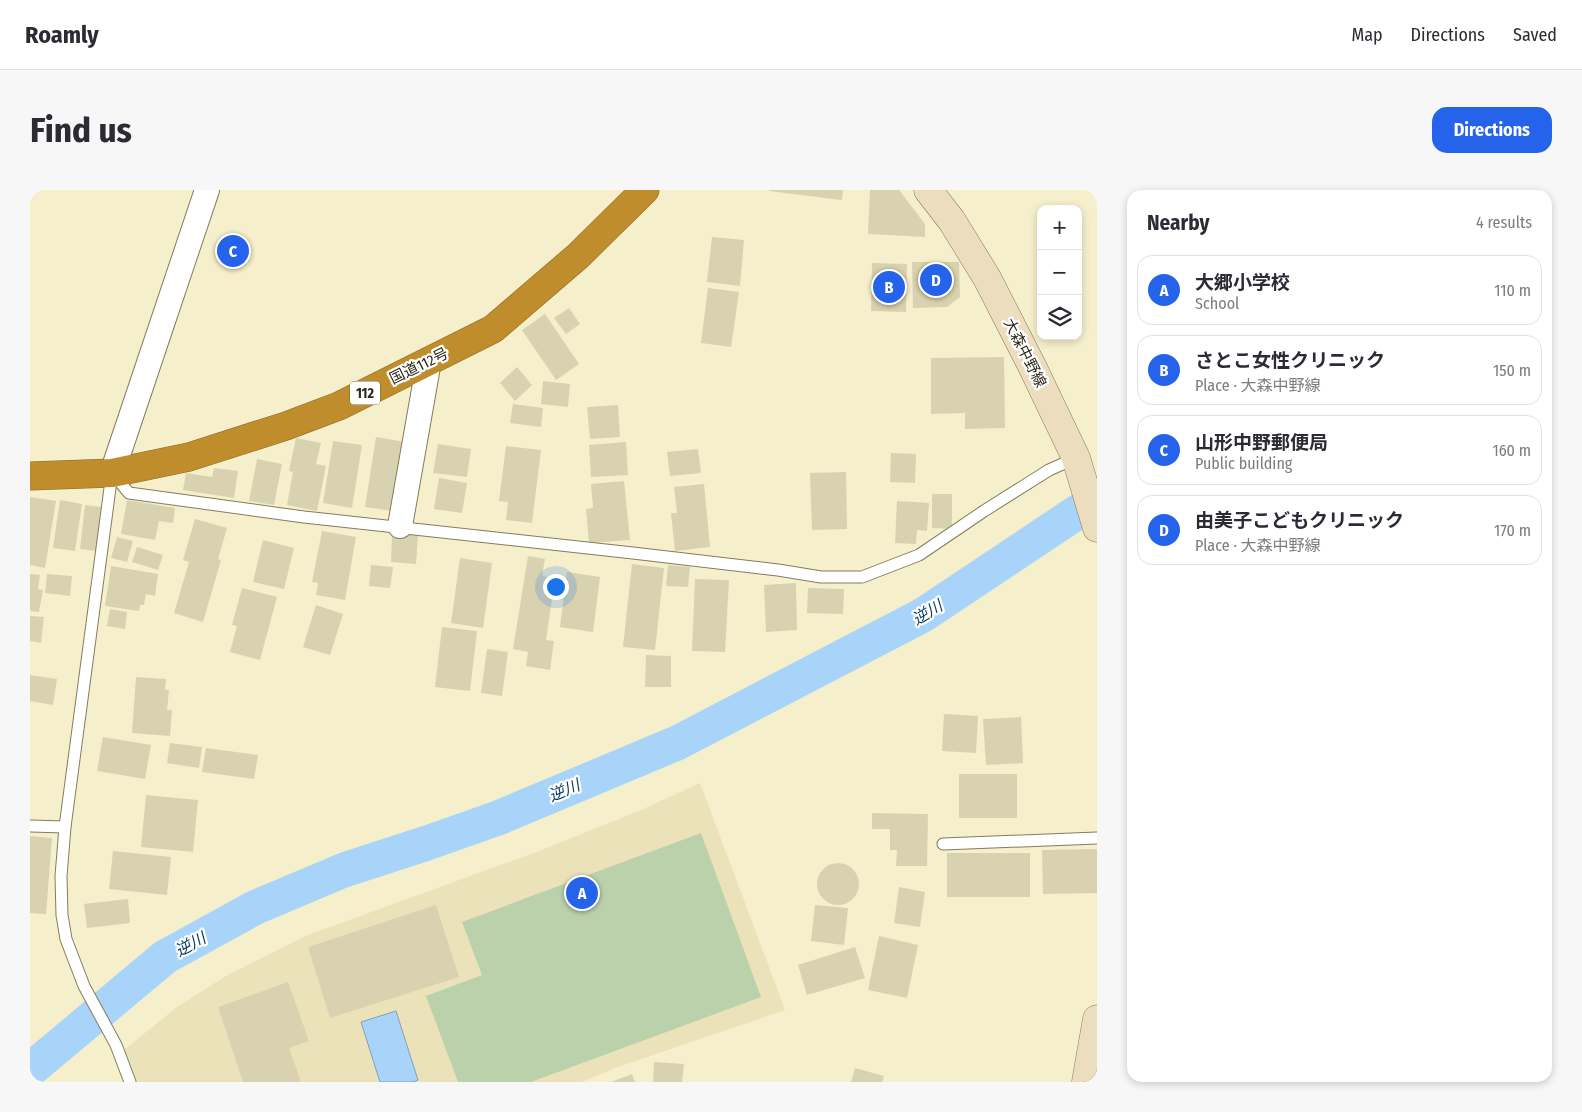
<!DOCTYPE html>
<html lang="en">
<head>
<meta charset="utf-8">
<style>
  body { margin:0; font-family:"Fira Sans Condensed","Noto Sans JP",sans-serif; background:#f7f7f7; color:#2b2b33 }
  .controls { position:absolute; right:15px; top:15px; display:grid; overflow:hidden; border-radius:10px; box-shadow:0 2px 8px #0003 }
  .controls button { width:45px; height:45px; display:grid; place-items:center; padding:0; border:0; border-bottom:1px solid #e1e1e2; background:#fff; color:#2b2b33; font:25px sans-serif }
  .you { position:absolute; left:525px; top:396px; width:18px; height:18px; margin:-12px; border:4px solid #fff; border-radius:50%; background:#1a73e8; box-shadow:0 0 0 8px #1a73e833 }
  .badge { display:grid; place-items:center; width:32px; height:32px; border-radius:50%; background:#2563eb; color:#fff; font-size:16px; font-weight:700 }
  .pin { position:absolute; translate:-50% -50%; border:2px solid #fff; box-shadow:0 1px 5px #0006 }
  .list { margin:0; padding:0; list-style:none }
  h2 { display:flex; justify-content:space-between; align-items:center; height:65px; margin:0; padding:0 20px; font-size:21px }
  h2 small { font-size:16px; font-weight:400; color:#7c7c81 }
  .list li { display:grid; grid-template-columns:32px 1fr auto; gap:15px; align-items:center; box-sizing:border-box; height:70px; margin:0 10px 10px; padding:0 10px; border:1px solid #e1e1e2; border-radius:15px }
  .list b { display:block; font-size:19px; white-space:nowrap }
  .list p { margin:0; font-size:16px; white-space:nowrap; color:#7c7c81 }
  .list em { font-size:16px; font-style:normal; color:#7c7c81 }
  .icon { flex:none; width:28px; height:28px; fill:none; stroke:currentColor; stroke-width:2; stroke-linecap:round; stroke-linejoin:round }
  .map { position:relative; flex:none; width:1067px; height:892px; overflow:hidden; border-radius:15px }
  header { display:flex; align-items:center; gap:30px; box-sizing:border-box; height:70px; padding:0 25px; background:#fff; border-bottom:1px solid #e1e1e2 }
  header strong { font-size:24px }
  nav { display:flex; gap:28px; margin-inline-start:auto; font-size:18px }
  .intro { display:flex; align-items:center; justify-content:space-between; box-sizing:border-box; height:120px; padding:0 30px }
  h1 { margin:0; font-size:35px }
  .button { padding:12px 22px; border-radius:15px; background:#2563eb; color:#fff; font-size:18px; font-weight:700 }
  main { display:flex; gap:30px; padding:0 30px }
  aside { flex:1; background:#fff; border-radius:15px; box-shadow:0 2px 8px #0003 }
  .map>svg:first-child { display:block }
  .built { fill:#ebe2b9 }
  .green { fill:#bbd1ac }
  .water { fill:#a8d4f9; stroke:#82a0b6 }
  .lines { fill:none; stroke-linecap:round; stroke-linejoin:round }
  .river { stroke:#a8d4f9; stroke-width:35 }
  .building { fill:#d9d2b0 }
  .lane-casing { stroke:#837c5d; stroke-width:13 }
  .street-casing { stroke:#837c5d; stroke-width:26 }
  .secondary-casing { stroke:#837c5d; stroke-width:29 }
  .highway-casing { stroke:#8b6a25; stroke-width:29 }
  .lane { stroke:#fff; stroke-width:11 }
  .street { stroke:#fff; stroke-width:24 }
  .secondary { stroke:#ecddbf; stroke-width:28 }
  .highway { stroke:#bf8d2b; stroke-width:28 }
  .labels { text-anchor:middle; stroke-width:4.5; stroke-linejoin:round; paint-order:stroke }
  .shield { fill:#fff; stroke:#6b685f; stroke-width:1 }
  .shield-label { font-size:14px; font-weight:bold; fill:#2b281b }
  .street-label { font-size:15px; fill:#2b281b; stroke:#fff }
  .water-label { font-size:16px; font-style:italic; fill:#053b5e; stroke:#fff }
</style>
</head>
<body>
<header>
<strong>Roamly</strong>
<nav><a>Map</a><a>Directions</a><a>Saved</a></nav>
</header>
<div class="intro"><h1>Find us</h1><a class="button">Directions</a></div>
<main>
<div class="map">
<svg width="1067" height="892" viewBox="0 0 1067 892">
  <rect width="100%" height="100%" fill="#f6efcc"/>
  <path class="built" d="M670,593L755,820L585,878L552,892H100L89,864L147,817L199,784L278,745L509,661L611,620Z"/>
  <path class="green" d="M671,643L731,807L501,892H428L396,806L452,785L432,732Z"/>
  <path class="water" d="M366,821L388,890L383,892H350L331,832Z"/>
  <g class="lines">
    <path class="river" d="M0,880L135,767L224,718L314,680L397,653L468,628L647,553L893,425L1067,309"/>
  </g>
  <g class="building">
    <path d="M739,0H813L812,10L739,1Z"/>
    <path d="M840,0H869L895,34V47L838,44Z"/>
    <path d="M682,47L714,50L710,96L677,92Z"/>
    <path d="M882,72H929L930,107L917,117L883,118Z"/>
    <path d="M842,73L877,74L876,122L841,121Z"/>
    <path d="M678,98L709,102L701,157L671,153Z"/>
    <path d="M539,118L550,134L536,144L524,128Z"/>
    <path d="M515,124L549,174L526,190L492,140Z"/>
    <path d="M974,167L975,238L935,239V223L901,224V168Z"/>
    <path d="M487,177L502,195L485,211L470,193Z"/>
    <path d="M513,191L540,194L538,217L511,214Z"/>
    <path d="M483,214L513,218L511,237L480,233Z"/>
    <path d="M588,215L590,247L560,249L557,217Z"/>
    <path d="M346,247L381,253L370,322L335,317Z"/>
    <path d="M266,248L291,253L286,274L296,276L287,321L257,315L263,282L259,281Z"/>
    <path d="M303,251L332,255L322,318L293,313Z"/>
    <path d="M596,252L598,285L561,287L559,255Z"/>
    <path d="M408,254L441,259L437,287L403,283Z"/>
    <path d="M476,256L511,260L502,333L476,330L478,312L469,311Z"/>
    <path d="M668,259L671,283L640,286L637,262Z"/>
    <path d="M861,263L886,264L885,293L860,292Z"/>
    <path d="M227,269L252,274L244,315L219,311Z"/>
    <path d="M184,278L208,281L204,308L153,300L156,283L182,287Z"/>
    <path d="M816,282L817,339L782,340L780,283Z"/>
    <path d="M409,288L437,293L432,323L404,319Z"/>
    <path d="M594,291L600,350L559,353L556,319L563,318L561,294Z"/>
    <path d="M674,294L680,357L645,361L641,323H647L644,297Z"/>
    <path d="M902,304H922V339L902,338Z"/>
    <path d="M0,307L26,311L15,378L0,375Z"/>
    <path d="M30,310L52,314L45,361L23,358Z"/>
    <path d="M97,310L145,318L143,333L129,331L125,350L91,344Z"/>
    <path d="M867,311L899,313L897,341L887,340L886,354L865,353Z"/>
    <path d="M55,315L72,317L67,361L50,359Z"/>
    <path d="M165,329L197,338L188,369L191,370L173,432L144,423L159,372L153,370Z"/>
    <path d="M292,341L326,347L315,410L286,405L288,393L282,392Z"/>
    <path d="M362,344L388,345L386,374L361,372Z"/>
    <path d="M87,347L103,351L97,372L81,368Z"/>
    <path d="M233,350L264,358L254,399L223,392Z"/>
    <path d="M107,357L133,365L128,380L102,372Z"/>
    <path d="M498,366L515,369L512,386L525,388L516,450L524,451L520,480L496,476L498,462L483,459Z"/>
    <path d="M430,368L462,373L453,438L421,433Z"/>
    <path d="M602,374L634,378L625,460L593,457Z"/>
    <path d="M341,375L363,377L360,398L339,396Z"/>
    <path d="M638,375L660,377L658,397L636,396Z"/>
    <path d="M81,376L128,384L125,406L116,404L114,415H110L109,421L75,416Z"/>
    <path d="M537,382L570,387L563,442L530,437Z"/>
    <path d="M0,384L10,385L8,399L13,400L9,422L0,421Z"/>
    <path d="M17,384L42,386L40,406L15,403Z"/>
    <path d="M665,389L699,390L695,462L662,461Z"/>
    <path d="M766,393L767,440L736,442L734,395Z"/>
    <path d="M212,398L247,407L230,470L200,462L207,436L202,435Z"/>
    <path d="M778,398L814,399L813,424L777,423Z"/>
    <path d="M286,415L313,424L300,465L273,457Z"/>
    <path d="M80,419L97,422L95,439L77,436Z"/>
    <path d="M0,426L14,427L11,453L0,451Z"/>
    <path d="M412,437L447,441L440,501L405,497Z"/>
    <path d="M457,459L478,462L472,506L451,503Z"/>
    <path d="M616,465L641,466V497H615Z"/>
    <path d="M0,485L27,489L23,515L0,511Z"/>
    <path d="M106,487L136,489L135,500H139L137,520H142L140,546L102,543Z"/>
    <path d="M914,524L948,526L946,563L912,561Z"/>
    <path d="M991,527L993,573L956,575L953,529Z"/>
    <path d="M73,547L121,555L115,589L67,581Z"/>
    <path d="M140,553L172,557L169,578L137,573Z"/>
    <path d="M176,558L228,565L224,589L172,582Z"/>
    <rect x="929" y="584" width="58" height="44"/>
    <path d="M116,605L168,610L163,662L111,657Z"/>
    <path d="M842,623L898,624L897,676H866L867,660H860V639H842Z"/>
    <path d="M0,646L22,648L16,724L0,723Z"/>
    <path d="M1067,659V703L1013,704L1012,660Z"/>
    <path d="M83,661L141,667L137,705L79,699Z"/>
    <rect x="917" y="663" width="83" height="44"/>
    <circle cx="808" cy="694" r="21"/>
    <path d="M869,697L895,702L890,737L864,733Z"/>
    <path d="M98,709L100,733L57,738L54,714Z"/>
    <path d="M406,715L429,787L300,828L278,757Z"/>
    <path d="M785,715L818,718L814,755L781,751Z"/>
    <path d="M849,746L888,755L877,808L838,800Z"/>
    <path d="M825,757L835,788L777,805L768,775Z"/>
    <path d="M258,792L279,851L259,858L271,892H213L188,817Z"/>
    <path d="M624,872L654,874L652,892H623Z"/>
    <path d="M825,878L854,886L852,892H821Z"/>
    <path d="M602,884L605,892H581Z"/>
  </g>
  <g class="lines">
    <defs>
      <g id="lane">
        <path d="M82,283L35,637L31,686L32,725L36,749L54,796L86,855L100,892"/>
        <path d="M83,284L99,303L274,327L603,363L748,380L791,387H832L889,365L954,321L1019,280L1046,268"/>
        <path d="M0,636L35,637"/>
        <path d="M913,654L1067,648"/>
      </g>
      <g id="street">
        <path d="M82,283L177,0"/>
        <path d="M370,336L399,171"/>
      </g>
      <g id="secondary">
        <path d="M898,0L922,31L957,88L1002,176L1046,268L1067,338"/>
        <path d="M1056,892L1067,829"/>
      </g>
      <path id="highway" d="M0,286L82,283L159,267L256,236L309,216L463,139L548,66L615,0"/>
    </defs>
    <use href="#lane" class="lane-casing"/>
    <use href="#street" class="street-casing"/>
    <use href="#secondary" class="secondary-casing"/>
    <use href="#highway" class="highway-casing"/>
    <use href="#lane" class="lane"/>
    <use href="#street" class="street"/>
    <use href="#secondary" class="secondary"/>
    <use href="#highway" class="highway"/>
  </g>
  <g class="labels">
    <rect class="shield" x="320" y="191.5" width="30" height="23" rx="4"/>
    <g class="shield-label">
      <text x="335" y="208">112</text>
    </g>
    <g class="street-label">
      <text transform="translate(995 163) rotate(63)" y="5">大森中野線</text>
      <text transform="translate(389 176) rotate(-26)" y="5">国道112号</text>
    </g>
    <g class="water-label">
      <text transform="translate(897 422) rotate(-31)" y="6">逆川</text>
      <text transform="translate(534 600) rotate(-23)" y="6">逆川</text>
      <text transform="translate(160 754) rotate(-29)" y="6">逆川</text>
    </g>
  </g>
</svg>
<div class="controls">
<button>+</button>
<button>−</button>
<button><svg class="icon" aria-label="layers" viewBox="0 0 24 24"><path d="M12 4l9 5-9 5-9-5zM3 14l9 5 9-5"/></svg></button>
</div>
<div class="you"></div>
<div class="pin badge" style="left:552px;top:703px">A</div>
<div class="pin badge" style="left:859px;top:97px">B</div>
<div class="pin badge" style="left:203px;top:61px">C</div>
<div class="pin badge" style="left:906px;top:90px">D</div>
</div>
<aside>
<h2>Nearby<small>4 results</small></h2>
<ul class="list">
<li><span class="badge">A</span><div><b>大郷小学校</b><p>School</p></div><em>110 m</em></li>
<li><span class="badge">B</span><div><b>さとこ女性クリニック</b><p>Place · 大森中野線</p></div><em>150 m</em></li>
<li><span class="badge">C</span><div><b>山形中野郵便局</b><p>Public building</p></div><em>160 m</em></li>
<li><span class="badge">D</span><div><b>由美子こどもクリニック</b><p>Place · 大森中野線</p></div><em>170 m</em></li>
</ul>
</aside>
</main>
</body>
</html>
